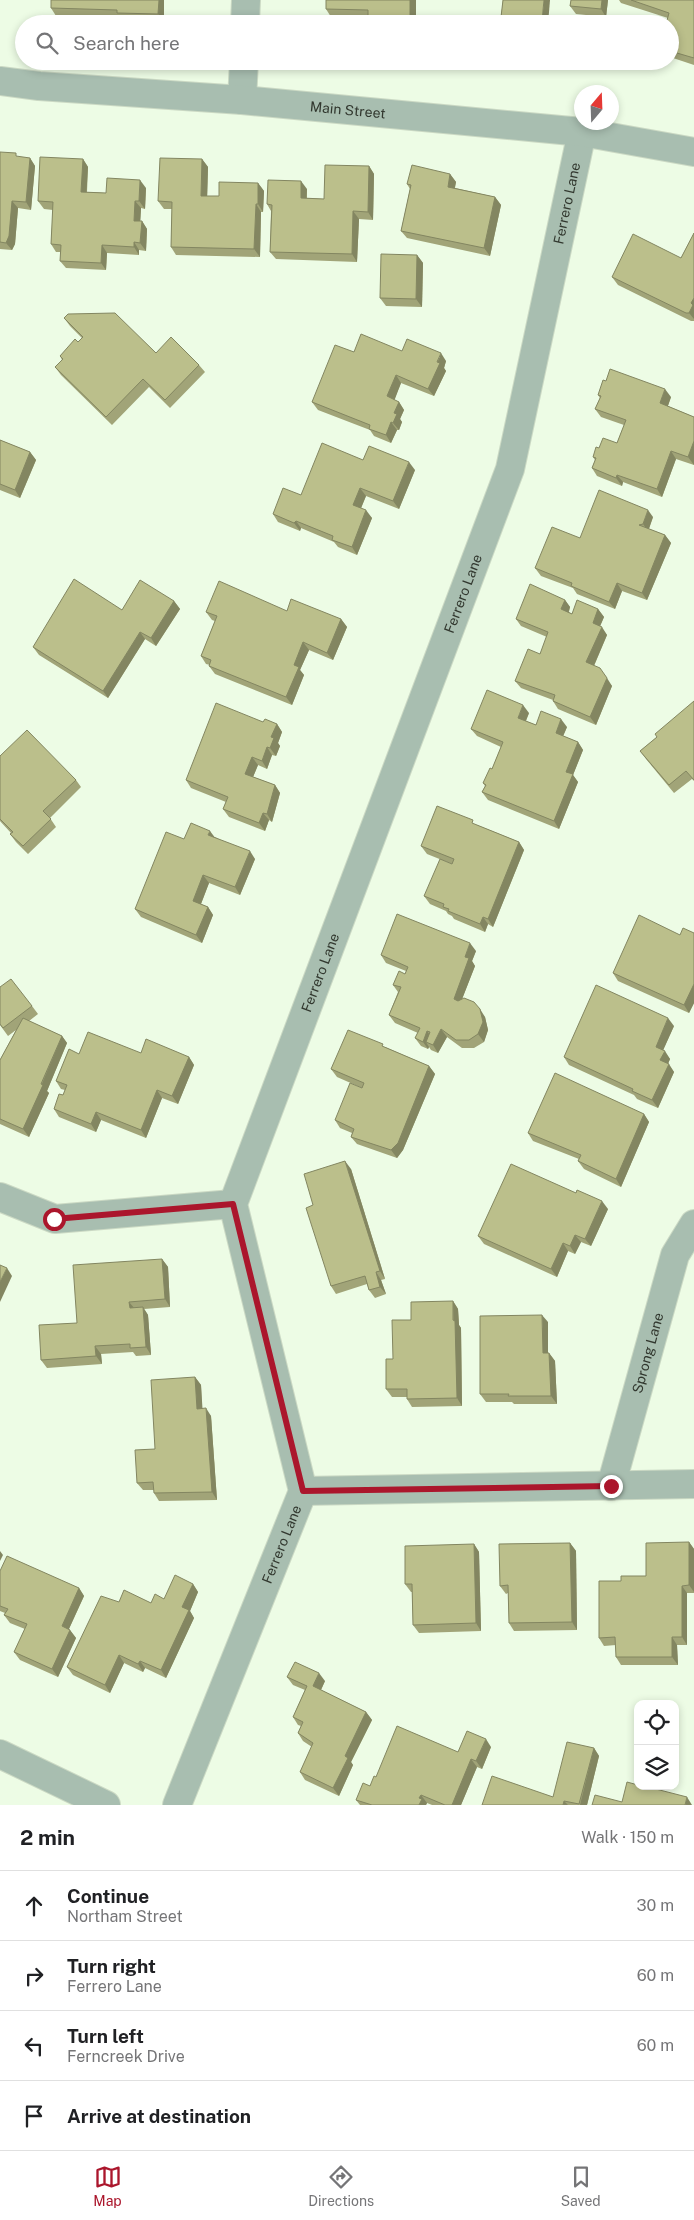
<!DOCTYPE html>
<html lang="en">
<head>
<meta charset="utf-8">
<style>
  body { margin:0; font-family:"Public Sans",sans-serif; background:#f2f2f2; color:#202124 }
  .controls { position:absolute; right:15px; bottom:15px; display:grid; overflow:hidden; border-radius:10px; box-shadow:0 2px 8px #0003 }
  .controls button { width:45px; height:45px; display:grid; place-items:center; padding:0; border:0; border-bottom:1px solid #e0e0e0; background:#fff; color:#202124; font:25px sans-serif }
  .compass { position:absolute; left:574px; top:85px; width:45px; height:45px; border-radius:50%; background:#fff; box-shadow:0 2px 8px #0003; rotate:19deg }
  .stop { position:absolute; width:15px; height:15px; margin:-11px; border:4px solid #ab162c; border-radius:50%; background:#fff }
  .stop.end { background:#ab162c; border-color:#fff; box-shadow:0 1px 5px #0008 }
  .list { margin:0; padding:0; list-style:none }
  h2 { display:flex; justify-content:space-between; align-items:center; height:65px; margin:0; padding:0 20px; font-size:21px }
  h2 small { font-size:16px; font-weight:400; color:#757577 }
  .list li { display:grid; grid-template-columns:32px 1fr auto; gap:15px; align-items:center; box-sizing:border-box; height:70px; padding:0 20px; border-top:1px solid #e0e0e0 }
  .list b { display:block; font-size:19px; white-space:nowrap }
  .list p { margin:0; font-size:16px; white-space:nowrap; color:#757577 }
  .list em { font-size:16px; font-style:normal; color:#757577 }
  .icon { flex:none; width:28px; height:28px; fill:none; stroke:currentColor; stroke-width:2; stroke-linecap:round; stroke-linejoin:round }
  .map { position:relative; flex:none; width:694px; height:1805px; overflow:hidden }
  .search { position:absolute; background:#fff; box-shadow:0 2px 8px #0003; left:15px; right:15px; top:15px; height:55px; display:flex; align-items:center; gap:12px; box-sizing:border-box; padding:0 18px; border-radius:28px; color:#757577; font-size:19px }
  .sheet { height:345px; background:#fff }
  nav { display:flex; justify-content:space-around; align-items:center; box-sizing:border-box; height:70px; border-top:1px solid #e0e0e0; background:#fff; font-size:14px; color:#757577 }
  nav a { display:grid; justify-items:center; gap:2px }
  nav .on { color:#ab162c }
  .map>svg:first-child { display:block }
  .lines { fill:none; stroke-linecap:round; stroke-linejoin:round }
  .minor-casing { stroke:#cbd9c4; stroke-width:30 }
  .tertiary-casing { stroke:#cbd9c4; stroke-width:30 }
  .minor { stroke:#a8beb0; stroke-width:28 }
  .tertiary { stroke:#a8beb0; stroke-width:28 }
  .wall { fill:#a1a478 }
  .shaded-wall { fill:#838661 }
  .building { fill:#bbbf8b; stroke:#838661 }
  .route { stroke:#ab162c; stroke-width:6 }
  .labels { text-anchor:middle; stroke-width:5; stroke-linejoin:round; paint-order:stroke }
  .street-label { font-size:14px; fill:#32382f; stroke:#fff }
</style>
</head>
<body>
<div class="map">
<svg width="694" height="1805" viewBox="0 0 694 1805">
  <rect width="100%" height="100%" fill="#edfce5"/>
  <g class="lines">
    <defs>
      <g id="minor">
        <path d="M245,24L246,0"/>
        <path d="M242,100L244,61"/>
        <path d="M0,1197L55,1219L233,1204"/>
        <path id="s1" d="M611,1486L675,1255L694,1224"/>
        <path d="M303,1491L694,1484"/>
        <path d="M0,1754L106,1805"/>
        <path id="s2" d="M177,1805L303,1491L233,1204L510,469L582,132"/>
      </g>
      <g id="tertiary">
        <path id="s3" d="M0,81L39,86L242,100L582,132L694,152"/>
      </g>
    </defs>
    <use href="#minor" class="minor-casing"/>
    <use href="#tertiary" class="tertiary-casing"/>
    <use href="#minor" class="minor"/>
    <use href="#tertiary" class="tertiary"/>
  </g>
  <g class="wall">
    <path d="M164,0V22L122,21L121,18L56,16L51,8Z"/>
    <path d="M326,0H416V24L368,18L331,17L326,9Z"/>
    <path d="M503,0L548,24H506L501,17Z"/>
    <path d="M571,0H608L606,17L576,14L570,6Z"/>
    <path d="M619,0H694V65L670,57V24L668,18L621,3Z"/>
    <path d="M0,156L30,158L35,166L31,210L18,208L15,244L12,250L0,249Z"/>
    <path d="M83,159L88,167L87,192L106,193L146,188L145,209L141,208L140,221H142L147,229L146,251L139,250V255L107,253L106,270L66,268L60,261L61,252H56L51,244L53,210L44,209L38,201Z"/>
    <path d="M202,159L208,167L207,196H219L258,183L264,191L263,212H261L260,257L176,255L171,247L172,209H164L158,201Z"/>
    <path d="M369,166L374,174L373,220L359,219L357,262L276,259L270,252L271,211L267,204L307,189V198L324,199Z"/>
    <path d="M450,174L456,182L455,188L495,197L501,205L490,256L407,238L401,231L410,189L407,184Z"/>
    <path d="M694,233V321H691L618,285L612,277L681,258Z"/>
    <path d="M417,255L423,263L422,307L386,306L380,298Z"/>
    <path d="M64,318L156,353L199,365L205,372L170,408L149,387L112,425L61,375L55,367L62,360L60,356L78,342L82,338L70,326Z"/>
    <path d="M402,351L446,361L444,368L446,371L434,396L401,383L394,400L399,402L404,410L400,419L402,422L399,430H397L391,443L374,436L370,430L318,410L312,402L354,352Z"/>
    <path d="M598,395L671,397L668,406L694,417V465L676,459L662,497L623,482L622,486L597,476L592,468L595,460L593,457L599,448L617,443L624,425L601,417L595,409L600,398Z"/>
    <path d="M0,440L30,452L36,460L20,498L0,490Z"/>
    <path d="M363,460L415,470L399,509L366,496L361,508L372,518L357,555L338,547L334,542L301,528L300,531L278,522L273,514L301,495Z"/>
    <path d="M653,517L649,529L665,535L671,543L647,600L622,591L615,609L577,594L573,588L541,576L535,568L580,538Z"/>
    <path d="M565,600L570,607L569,612L572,614L598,609L604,617L600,626L607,635L594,666L612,686L596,725L558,709L553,701V700L521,688L515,681L540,654L547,637L521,626L516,619Z"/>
    <path d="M174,601L180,609L156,646L145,639L108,698L39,655L33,647L122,610Z"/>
    <path d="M287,611L341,619L347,627L333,660L309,650L300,670L304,675L292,705L215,674L209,666L210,665L206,664L201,656L215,621L212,620L206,612Z"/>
    <path d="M694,701V781L692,779L674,793L646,759L640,751L657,737Z"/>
    <path d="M529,713L526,721L536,725L567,727L563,736L578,742L583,750L573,775L578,782L559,829L488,800L482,792L485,786L483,783L492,769L501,747L477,736L471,729Z"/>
    <path d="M263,722L277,724L282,732L278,743L280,746L276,756L272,755L267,769L258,765L253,777L275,785L280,793L272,822L269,820L265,831L229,817L223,809L226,802L191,788L186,780Z"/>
    <path d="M0,756L76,780L81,787L50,818L56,827L28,854L16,842L10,834L11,833L0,821Z"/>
    <path d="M477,825L519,842L524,850L493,927L488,924L485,932L454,919L452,916L448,914L446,911L430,904L424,896L452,864L427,854L421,846Z"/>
    <path d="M215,837L255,859L240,895L209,883L201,904L208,907L213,915L202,943L141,917L135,909L184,839Z"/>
    <path d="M694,933V1003L689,1013L618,981L613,973L680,935Z"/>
    <path d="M476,951L472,961L475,966L462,999L485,1017L488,1030L484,1042L474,1048H462L447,1037L438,1053L431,1050L429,1047L428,1049L421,1046L415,1038L418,1033L395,1023L389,1015L398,992L393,985L405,974L406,971L386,963L381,955Z"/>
    <path d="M32,1006L38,1014L29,1021L62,1036L67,1043L47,1091L49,1093L29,1137L0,1124V1060L16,1030L8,1036L0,1025Z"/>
    <path d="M674,1026L663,1050L670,1059L668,1064L674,1072L658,1108L637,1099L634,1095L569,1065L564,1057Z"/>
    <path d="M385,1047L429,1066L435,1074L403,1150L397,1158L357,1144L351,1137L352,1133L340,1128L335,1120L362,1088L337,1077L331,1069Z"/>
    <path d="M141,1053L189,1057L194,1065L178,1104L162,1098L146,1138L101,1120L96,1132L59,1117L54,1109L63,1095L65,1090L61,1089L56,1081L79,1054Z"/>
    <path d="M644,1114L649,1122L621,1187L584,1169L578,1161L579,1159L533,1141L528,1133Z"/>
    <path d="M351,1169L385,1279L381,1280L386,1294L375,1298L369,1290L367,1284L336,1294L331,1286L313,1205Z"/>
    <path d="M608,1209L591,1246L581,1242L575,1254L568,1251L557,1277L484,1244L478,1236Z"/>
    <path d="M162,1259L168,1267L170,1307L144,1309L148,1315L151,1355L136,1356L133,1352L101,1354L102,1364L47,1368L41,1360L77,1323Z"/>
    <path d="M453,1301L458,1309L459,1325L461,1328L462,1406L412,1407L407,1399V1397H392L386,1389L393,1359L411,1320Z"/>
    <path d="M548,1322V1353H549L555,1361L557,1404H514L512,1402H486L480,1394Z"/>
    <path d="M195,1377L201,1385L202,1408L211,1416L217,1500L159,1501L154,1493V1490H143L137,1483Z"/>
    <path d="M689,1542L694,1549V1593H687V1645H677L678,1665H621L616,1657V1645L604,1646L599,1638L646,1576Z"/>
    <path d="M570,1543L576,1551L577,1630L514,1631L509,1623L508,1593L506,1594L500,1586Z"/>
    <path d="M474,1544L479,1552L481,1631L419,1633L413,1625L412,1592H411L405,1584Z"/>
    <path d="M0,1571L79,1588L84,1596L69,1629L76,1638L58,1677L20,1660L14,1652L25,1629L10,1623L4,1615L5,1613L0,1611Z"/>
    <path d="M193,1584L198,1592L190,1611L194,1618L166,1678L145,1668L143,1672L124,1663L110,1693L73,1675L67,1667L119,1602L151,1603L164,1599Z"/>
    <path d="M287,1677L325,1681L321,1690L366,1712L372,1720L351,1762L353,1765L339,1796L305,1780L300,1772L312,1747L303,1741L298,1733L301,1726L298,1725L293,1717L305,1690L293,1685Z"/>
    <path d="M491,1747L482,1769L477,1767L461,1805H432L427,1803L426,1805H360L356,1800L370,1786L376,1777L458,1752Z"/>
    <path d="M594,1748L599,1756L587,1805H482L553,1797Z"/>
  </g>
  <g class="shaded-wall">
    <path d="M159,0H164V22L158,14Z"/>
    <rect x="410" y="0" width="6" height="24"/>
    <path d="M544,0H550L548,24H544L542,21Z"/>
    <path d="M602,0H608L606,17L601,9Z"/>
    <path d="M30,158L35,166L31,210L26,202Z"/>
    <path d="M83,159L88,167L86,200L81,192Z"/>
    <path d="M202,159L208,167L207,204L201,196Z"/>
    <path d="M369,166L374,174L373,220L368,212Z"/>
    <path d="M450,174L456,182L453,195L448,187Z"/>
    <path d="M140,180L146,188L145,209L139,201Z"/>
    <path d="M301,181L307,189L306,206L301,198Z"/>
    <path d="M258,183L264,191L263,212L258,204Z"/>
    <path d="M495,197L501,205L490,256L484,248Z"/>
    <path d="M12,201L18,208L15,244L12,250L6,243Z"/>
    <path d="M135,201L141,208L140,228L134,221Z"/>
    <path d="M256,204L261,212L260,257L254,249Z"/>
    <path d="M353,211L359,219L357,262L352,254Z"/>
    <path d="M142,221L147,229L146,251L140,243Z"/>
    <path d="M134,242L139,250V255L134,247Z"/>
    <path d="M102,245L107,253L106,270L101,263Z"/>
    <path d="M417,255L423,263L422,307L416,299Z"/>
    <path d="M694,298V319L689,313L691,303Z"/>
    <path d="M441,353L446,361L444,368L446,371L434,396L428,389Z"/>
    <path d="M396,375L401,383L393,404L387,396Z"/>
    <path d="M665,389L671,397L666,411L660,403Z"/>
    <path d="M399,402L404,410L400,419L402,422L399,430L393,423L394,413Z"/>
    <path d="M391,422L397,430L391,443L386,435Z"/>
    <path d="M694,441V465L688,457Z"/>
    <path d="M671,451L676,459L662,497L657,489Z"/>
    <path d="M30,452L36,460L20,498L15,490Z"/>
    <path d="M409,462L415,470L399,509L393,501Z"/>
    <path d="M617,475L623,482L622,486L616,478Z"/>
    <path d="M360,488L366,496L359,513L353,505Z"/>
    <path d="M366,510L372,518L357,555L352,547Z"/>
    <path d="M648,510L653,517L648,531L643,524Z"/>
    <path d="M296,521L301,528L300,531L294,523Z"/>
    <path d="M665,535L671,543L647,600L642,593Z"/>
    <path d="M617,583L622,591L615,609L609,602Z"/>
    <path d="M565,600L570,607L567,617L561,609Z"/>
    <path d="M174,601L180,609L156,646L151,638Z"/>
    <path d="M598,609L604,617L598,631L593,623Z"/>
    <path d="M341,619L347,627L333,660L327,653Z"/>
    <path d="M602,627L607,635L592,670L586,662Z"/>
    <path d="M140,632L145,639L108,698L103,691Z"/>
    <path d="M303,642L309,650L300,670L304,675L292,705L286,697L294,665Z"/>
    <path d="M607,678L612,686L596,725L590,717Z"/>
    <path d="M523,705L529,713L524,725L518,718Z"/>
    <path d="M561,719L567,727L561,741L556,733Z"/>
    <path d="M277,724L282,732L278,743L280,746L276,756L270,748L271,737Z"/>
    <path d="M578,742L583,750L573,775L578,782L559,829L554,821L566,772Z"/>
    <path d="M267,747L272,755L267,769L262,761Z"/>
    <path d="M252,757L258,765L251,782L245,774Z"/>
    <path d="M275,785L280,793L272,822L267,814Z"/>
    <path d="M263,813L269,820L265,831L259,823Z"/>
    <path d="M210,831L216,839L208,835Z"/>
    <path d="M519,842L524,850L493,927L488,919Z"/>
    <path d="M250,851L255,859L240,895L235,887Z"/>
    <path d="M203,875L209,883L199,909L193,901Z"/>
    <path d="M208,907L213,915L202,943L196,935Z"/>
    <path d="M483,917L488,924L485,932L480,924Z"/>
    <path d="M470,943L476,951L472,961L475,966L459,1007L454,999L465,957Z"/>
    <path d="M694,984V1003L689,1013L684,1005Z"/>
    <path d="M480,1009L485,1017L488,1030L484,1042L478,1034Z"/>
    <path d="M668,1018L674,1026L661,1055L656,1047Z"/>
    <path d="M441,1029L447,1037L438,1053L433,1045Z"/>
    <path d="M427,1031L433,1039L426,1042L429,1047L428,1049L423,1042Z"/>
    <path d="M62,1036L67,1043L47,1091L49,1093L29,1137L23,1129Z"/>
    <path d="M665,1051L670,1059L666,1068L660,1060Z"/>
    <path d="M189,1057L194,1065L178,1104L172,1096Z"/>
    <path d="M669,1064L674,1072L658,1108L652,1100Z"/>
    <path d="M429,1066L435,1074L403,1150L397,1158L391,1150Z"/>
    <path d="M157,1090L162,1098L146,1138L141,1130Z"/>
    <path d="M96,1112L101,1120L96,1132L91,1124Z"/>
    <path d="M644,1114L649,1122L621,1187L616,1179Z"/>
    <path d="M345,1161L351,1169L385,1279L380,1271Z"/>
    <path d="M602,1201L608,1209L591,1246L585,1239Z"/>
    <path d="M575,1235L581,1242L575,1254L570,1246Z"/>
    <path d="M563,1243L568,1251L557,1277L551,1269Z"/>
    <path d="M162,1259L168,1267L170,1307L165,1299Z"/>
    <path d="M7,1268L12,1276L0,1302V1282Z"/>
    <path d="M376,1272L381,1280L386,1294L380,1287Z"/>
    <path d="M453,1301L458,1309L459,1325L461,1328L462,1406L457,1398Z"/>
    <path d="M129,1302L135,1309L130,1308Z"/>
    <path d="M143,1307L148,1315L151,1355L146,1347Z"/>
    <path d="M542,1315L548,1322V1361L543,1353Z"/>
    <path d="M95,1346L101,1354L102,1364L96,1356Z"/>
    <path d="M549,1353L555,1361L557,1404L551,1396Z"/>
    <path d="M195,1377L201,1385L203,1417L197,1409Z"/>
    <path d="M206,1408L211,1416L217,1500L212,1492Z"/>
    <path d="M689,1542L694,1549V1592L689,1585Z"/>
    <path d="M570,1543L576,1551L577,1630L572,1622Z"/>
    <path d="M474,1544L479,1552L481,1631L476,1623Z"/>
    <path d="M0,1551L3,1555L0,1561Z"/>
    <path d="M193,1584L198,1592L190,1611L194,1618L166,1678L161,1670L182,1607Z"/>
    <path d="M682,1586L687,1593V1645L682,1637Z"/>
    <path d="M79,1588L84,1596L67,1633L62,1626Z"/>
    <path d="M70,1630L76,1638L58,1677L52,1669Z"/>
    <path d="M672,1637L677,1645L678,1665L672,1657Z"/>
    <path d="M119,1655L124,1663L110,1693L105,1685Z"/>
    <path d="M140,1661L145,1668L143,1672L138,1664Z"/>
    <path d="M319,1673L325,1681L319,1694L313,1686Z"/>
    <path d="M366,1712L372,1720L351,1762L353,1765L339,1796L333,1788L345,1756Z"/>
    <path d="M486,1739L491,1747L482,1769L476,1761Z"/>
    <path d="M594,1748L599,1756L587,1805H580Z"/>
    <path d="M471,1759L477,1767L461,1805H452Z"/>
    <path d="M421,1795L427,1803L426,1805H419V1798Z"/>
    <path d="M687,1797L692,1805H685Z"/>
    <path d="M564,1801L568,1805H563Z"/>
  </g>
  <g class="building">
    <path d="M51,0H159L158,14L117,13V10L51,8Z"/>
    <path d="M326,0H410V24H368V10L326,9Z"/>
    <path d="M503,0H544L542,21L501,17Z"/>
    <path d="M571,0H602L601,9L570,6Z"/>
    <path d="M631,0H694V58L670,51V24H666L669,13Z"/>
    <path d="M0,152L16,153V156L30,158L26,202L12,201L9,236L6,243L0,242Z"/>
    <path d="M40,157L83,159L81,192L106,193L107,178L140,180L139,201H135L134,221H142L140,243L134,242V247L102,245L101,263L60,261L61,245L51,244L53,202L38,201Z"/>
    <path d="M160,158L202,159L201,196H219V182L258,183V204H256L254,249L171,247L172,202L158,201Z"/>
    <path d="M325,165L369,166L368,212L353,211L352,254L270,252L272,205L267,204L268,180L301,181V198L324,199Z"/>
    <path d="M412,165L450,174L448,187L495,197L484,248L401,231L411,185L407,184Z"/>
    <path d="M694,233V298L691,303L693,305L689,313H686L612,277L633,234L681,258Z"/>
    <path d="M381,254L417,255L416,299L380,298Z"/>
    <path d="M115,313L156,353L171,337L199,365L165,400L143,379L106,417L55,367L63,359L60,356L75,339L78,342L83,337L64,318L68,314Z"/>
    <path d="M361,334L402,351L407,339L441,353L437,362L440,363L428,389L396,375L387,396L399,402L394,413L397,414L393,423L391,422L386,435L369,429L370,425L312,402L335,345L354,352Z"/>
    <path d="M610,369L665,389L660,403L694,417V441L688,457L671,451L657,489L617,475L616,478L592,468L596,458L593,457L596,447L599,448L603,438L617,443L626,420L595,409L601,396L598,395L603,380L606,381Z"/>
    <path d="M0,440L30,452L15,490L0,484Z"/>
    <path d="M322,443L363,460L369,446L409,462L393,501L360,488L353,505L366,510L352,547L332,540L333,536L296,521L294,523L273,514L283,488L301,495Z"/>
    <path d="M599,490L648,510L643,524L639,525L665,535L642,593L617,583L609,602L571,586L572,583L535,568L552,527L580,538Z"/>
    <path d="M74,579L122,610L140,580L174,601L151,638L140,632L103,691L33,647Z"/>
    <path d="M219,581L287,611L291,599L341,619L327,653L303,642L294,665L299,667L286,697L209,666L211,660L201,656L217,616L206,612Z"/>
    <path d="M530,584L565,600L561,609L572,614L577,600L598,609L593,623L602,627L586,662L600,668L607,678L590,717L553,701L555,695L515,681L528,649L540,654L548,632L516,619Z"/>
    <path d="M487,690L523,705L518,718L536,725L541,711L561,719L556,733L578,742L566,772L573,774L554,821L482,792L486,785L483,783L490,768L492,769L503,742L471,729Z"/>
    <path d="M694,701V780L686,771L669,785L640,751L657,737L655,734Z"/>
    <path d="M216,703L263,722L265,719L277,724L271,737L274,738L270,748L267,747L262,761L252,757L245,774L275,785L267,814L263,813L259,823L223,809L228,797L186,780Z"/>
    <path d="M27,730L76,780L43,811L51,819L23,846L10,834L13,832L0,819V756Z"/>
    <path d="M437,806L473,820L472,823L519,842L488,919L483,917L480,924L448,911L449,909L443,907L444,904L424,896L440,859L452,864L454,859L421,846Z"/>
    <path d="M191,823L210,831L208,835L250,851L235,887L203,875L193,901L208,907L196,935L135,909L166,832L184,839Z"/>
    <path d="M397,914L470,943L465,957L469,958L454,999L458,1001L464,998L474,1002L480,1009L483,1022L478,1034L469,1040H456L441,1029L433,1045L426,1042L430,1032L427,1031L423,1042L415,1038L420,1028L389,1015L401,987L393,985L399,971L405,974L408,967L381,955Z"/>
    <path d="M639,915L680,935L683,928L694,933V984L684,1005L613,973Z"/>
    <path d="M11,979L32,1006L3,1028L0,1024V987Z"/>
    <path d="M596,985L668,1018L656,1047L665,1051L660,1060L669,1064L652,1100L632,1091L633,1089L564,1057Z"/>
    <path d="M23,1018L62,1036L41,1084L43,1085L23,1129L0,1119V1060Z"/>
    <path d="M348,1030L383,1044L382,1046L429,1066L398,1143L391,1150L351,1137L354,1129L335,1120L350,1083L362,1088L364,1083L331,1069Z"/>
    <path d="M88,1032L141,1053L146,1039L189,1057L172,1096L157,1090L141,1130L96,1112L91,1124L54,1109L59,1094L63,1095L67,1085L56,1081L69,1049L79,1054Z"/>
    <path d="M555,1073L644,1114L616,1179L578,1161L581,1155L528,1133Z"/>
    <path d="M345,1161L380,1271L376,1272L380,1287L369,1290L365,1276L331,1286L306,1208L313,1205L304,1174Z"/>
    <path d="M511,1164L576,1193L577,1190L602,1201L585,1239L575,1235L570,1246L563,1243L551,1269L478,1236Z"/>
    <path d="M162,1259L165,1299L129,1302L130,1308L143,1307L146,1347L130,1348V1344L95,1346L96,1356L41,1360L39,1325L77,1323L73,1265Z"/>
    <path d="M0,1265L7,1268L0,1282Z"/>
    <path d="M453,1301V1320L455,1321L457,1398L407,1399V1389H386V1359H393L392,1320H411V1302Z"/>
    <path d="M542,1315L543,1353H549L551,1396H508L509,1394H480V1316Z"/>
    <path d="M195,1377L197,1409L206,1408L212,1492L154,1493L153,1482L137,1483L135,1450L155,1449L151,1380Z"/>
    <path d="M689,1542V1585L682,1586V1637H672V1657H616L615,1637L599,1638V1581H621V1576H646V1543Z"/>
    <path d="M570,1543L572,1622L509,1623L508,1585L500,1586L499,1544Z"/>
    <path d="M474,1544L476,1623L413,1625L412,1584H405V1546Z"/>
    <path d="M7,1556L79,1588L62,1626L70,1630L52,1669L14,1652L27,1624L4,1615L8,1609L0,1606V1571Z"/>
    <path d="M175,1575L193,1584L182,1607L189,1610L161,1670L140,1661L138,1664L119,1655L105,1685L67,1667L101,1596L119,1602L124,1590L151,1603L155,1594L164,1599Z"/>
    <path d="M295,1662L319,1673L313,1686L366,1712L345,1756L348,1758L333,1788L300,1772L313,1743L298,1733L303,1722L293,1717L307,1686L287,1677Z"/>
    <path d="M397,1726L458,1752L467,1731L486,1739L476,1761L471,1759L452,1805H445L421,1795L419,1798L422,1799L419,1805H372L356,1800L363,1783L370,1786L374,1776L376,1777Z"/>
    <path d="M567,1742L594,1748L579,1804L564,1801L563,1805H482L492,1776L553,1797Z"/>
    <path d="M627,1782L638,1785V1786H644L687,1797L685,1805H592L595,1795L622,1802Z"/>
  </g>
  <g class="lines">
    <path class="route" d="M54,1219L233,1204L303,1491L611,1486"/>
  </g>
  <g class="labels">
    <g class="street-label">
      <text dy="5" stroke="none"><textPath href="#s3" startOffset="349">Main Street</textPath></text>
      <text dy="5" stroke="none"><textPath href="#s2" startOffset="1691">Ferrero Lane</textPath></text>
      <text dy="5" stroke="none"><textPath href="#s2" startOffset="1286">Ferrero Lane</textPath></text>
      <text dy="5" stroke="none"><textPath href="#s2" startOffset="881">Ferrero Lane</textPath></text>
      <text dy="5" stroke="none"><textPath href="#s1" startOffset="138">Sprong Lane</textPath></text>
      <text dy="5" stroke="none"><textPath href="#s2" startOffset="281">Ferrero Lane</textPath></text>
    </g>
  </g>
</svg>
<div class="controls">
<button><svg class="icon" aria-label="locate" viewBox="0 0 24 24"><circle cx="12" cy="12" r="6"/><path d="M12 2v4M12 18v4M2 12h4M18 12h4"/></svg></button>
<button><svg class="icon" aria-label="layers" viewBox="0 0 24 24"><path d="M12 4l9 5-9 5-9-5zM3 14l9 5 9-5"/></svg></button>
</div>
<svg class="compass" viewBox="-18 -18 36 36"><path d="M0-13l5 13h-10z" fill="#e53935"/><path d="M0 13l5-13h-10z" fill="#757577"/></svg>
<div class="stop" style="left:54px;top:1219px"></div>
<div class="stop end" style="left:611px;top:1486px"></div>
<div class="search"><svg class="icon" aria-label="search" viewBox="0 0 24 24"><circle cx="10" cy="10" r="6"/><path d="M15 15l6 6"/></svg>Search here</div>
</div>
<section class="sheet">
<h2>2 min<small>Walk · 150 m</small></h2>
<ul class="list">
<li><svg class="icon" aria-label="ahead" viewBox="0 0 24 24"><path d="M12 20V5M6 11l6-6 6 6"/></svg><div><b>Continue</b><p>Northam Street</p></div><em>30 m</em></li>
<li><svg class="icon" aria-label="right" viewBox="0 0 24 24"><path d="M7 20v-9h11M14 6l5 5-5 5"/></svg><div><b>Turn right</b><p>Ferrero Lane</p></div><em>60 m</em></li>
<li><svg class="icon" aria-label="left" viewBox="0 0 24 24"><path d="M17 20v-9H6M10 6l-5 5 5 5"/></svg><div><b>Turn left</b><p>Ferncreek Drive</p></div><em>60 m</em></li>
<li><svg class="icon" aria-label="arrive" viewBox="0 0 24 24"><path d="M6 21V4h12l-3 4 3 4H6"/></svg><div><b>Arrive at destination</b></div></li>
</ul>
</section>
<nav>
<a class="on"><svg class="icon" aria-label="map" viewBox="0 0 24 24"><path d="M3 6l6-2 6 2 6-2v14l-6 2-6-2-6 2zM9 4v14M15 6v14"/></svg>Map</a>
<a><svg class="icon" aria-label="directions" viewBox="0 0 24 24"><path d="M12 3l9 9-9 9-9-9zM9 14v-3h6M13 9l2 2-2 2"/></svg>Directions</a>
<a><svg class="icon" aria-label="saved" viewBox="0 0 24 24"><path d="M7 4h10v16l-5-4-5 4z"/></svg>Saved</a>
</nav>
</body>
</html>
